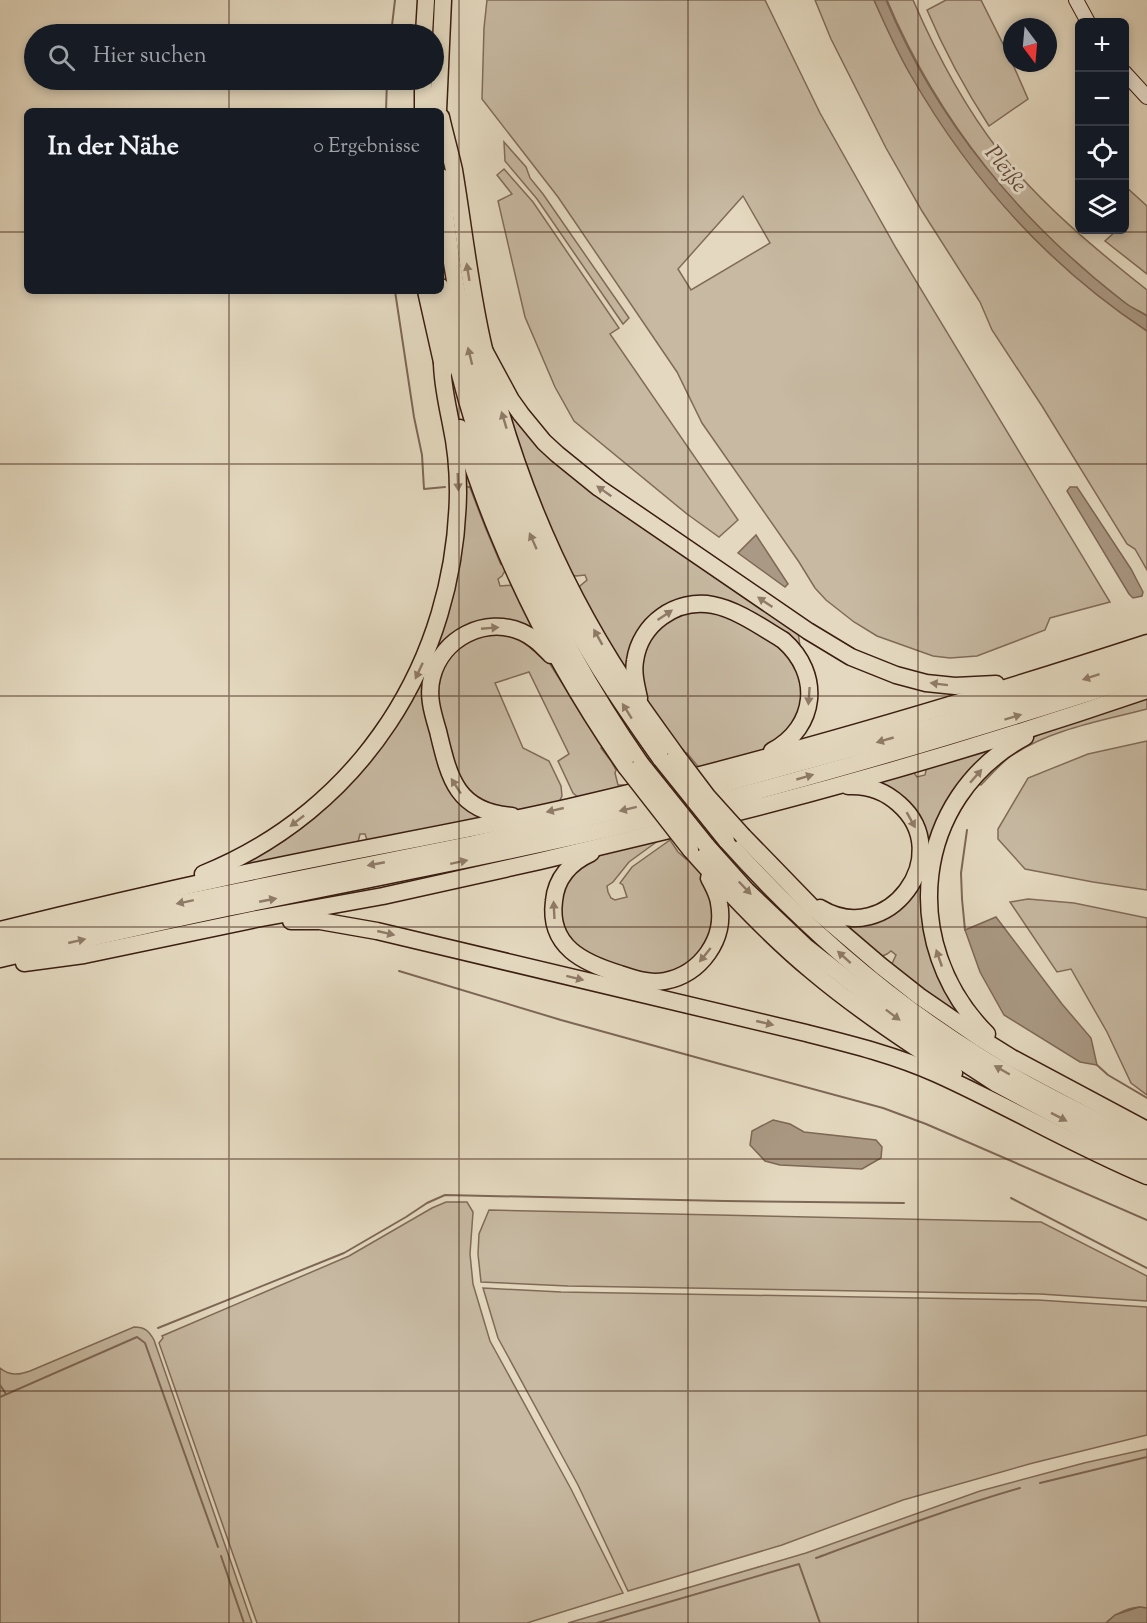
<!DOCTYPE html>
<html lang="de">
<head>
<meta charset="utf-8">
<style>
  body { margin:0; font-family:"Sorts Mill Goudy",serif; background:#20242c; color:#f1f3f6 }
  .controls { position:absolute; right:18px; top:18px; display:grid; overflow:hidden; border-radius:9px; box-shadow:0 3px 9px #0003 }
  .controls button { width:54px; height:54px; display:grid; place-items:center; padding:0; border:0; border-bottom:2px solid #363941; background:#171b24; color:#f1f3f6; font:30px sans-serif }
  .compass { position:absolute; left:1003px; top:18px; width:54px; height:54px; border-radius:50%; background:#171b24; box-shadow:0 3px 9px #0003; rotate:164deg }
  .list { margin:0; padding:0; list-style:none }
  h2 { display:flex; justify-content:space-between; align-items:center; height:78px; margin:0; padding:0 24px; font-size:26px }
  h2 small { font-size:20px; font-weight:400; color:#9ea1a6 }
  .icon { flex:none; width:33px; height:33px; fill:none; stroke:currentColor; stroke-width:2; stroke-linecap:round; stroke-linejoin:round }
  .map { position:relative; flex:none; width:1147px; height:1623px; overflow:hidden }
  .search { position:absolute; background:#171b24; box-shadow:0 3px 9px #0003; left:24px; top:24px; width:420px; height:66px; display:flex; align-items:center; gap:15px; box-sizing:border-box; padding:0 21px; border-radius:33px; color:#9ea1a6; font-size:22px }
  .panel { position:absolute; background:#171b24; box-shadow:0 3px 9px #0003; left:24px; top:108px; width:420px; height:186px; border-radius:9px }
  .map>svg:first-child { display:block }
  .green { fill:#c7b9a2; stroke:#806b59; stroke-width:1.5; fill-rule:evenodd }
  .water { fill:#aa9984; stroke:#7d6756; stroke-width:1.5 }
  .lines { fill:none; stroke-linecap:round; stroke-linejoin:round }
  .stream { stroke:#7d6756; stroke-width:2 }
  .secondary-casing { stroke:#3a1d10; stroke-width:16 }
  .motorway-casing { stroke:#3a1d10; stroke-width:19 }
  .secondary { stroke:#ede6d6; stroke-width:14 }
  .motorway { stroke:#e4d9c0; stroke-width:16 }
  .motorway-bridge-casing { stroke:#3a1d10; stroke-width:19; stroke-linecap:butt }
  .motorway-bridge { stroke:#e4d9c0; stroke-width:16 }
  .oneway { fill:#8f7b68 }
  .grid { fill:none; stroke:#3a1d10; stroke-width:1.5; stroke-opacity:0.55 }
  .labels { text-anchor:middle; stroke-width:6; stroke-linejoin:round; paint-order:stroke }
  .water-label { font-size:22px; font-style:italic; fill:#614839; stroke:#ede6d6 }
</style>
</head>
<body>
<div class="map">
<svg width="1147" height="1623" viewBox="0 0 1147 1623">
  <rect width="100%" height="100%" fill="#e4d9c0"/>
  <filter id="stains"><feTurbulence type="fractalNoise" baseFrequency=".00333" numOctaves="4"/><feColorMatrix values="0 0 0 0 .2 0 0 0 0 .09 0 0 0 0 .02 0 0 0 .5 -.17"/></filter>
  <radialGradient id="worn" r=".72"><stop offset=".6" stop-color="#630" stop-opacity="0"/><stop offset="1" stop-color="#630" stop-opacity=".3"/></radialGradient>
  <g class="green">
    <path d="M487,0H765L820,113L896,248L1110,602L1050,618L1045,630L977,656L950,658L933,656L877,636L854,622L826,600L815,588L799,562L702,423L677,372L558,197L482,99L484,28ZM743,196L770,243L691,290L678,269Z"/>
    <path d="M815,0H874C935,136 1022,248 1147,331V570L1135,549L1127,544L1042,406L992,330L980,302L922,211L886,148L831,39Z"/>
    <path d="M887,0H913C936,53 964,106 999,151C1041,204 1094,248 1147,290V316C1141,312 1134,309 1128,305C1022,226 938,121 887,0Z"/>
    <path d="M946,0H981L1011,60L1028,99L989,126C965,89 944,50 927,10Z"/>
    <path d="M504,142L526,167L530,178L543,194L629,318L623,324L537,199L505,161Z"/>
    <path d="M504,169L533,202L619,328L610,334L738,520L719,537L687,514L574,421L555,387L525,317L498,201L512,194L497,175Z"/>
    <path d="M1125,186L1147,206V274L1105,241L1117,230H1124Z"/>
    <path d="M503,399L517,421L798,632L801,653L757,621L673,604L629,675L577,592L580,586L587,580L585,575L576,576L569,574L544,520Z"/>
    <path d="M461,455L507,567L502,576L498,579L500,586L515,585L543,640L503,624L435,659L440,762L493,819L374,845L367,840L365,834H360L357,846L219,875L309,818L434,646Z"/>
    <path d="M712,610L769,638L791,656L804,688L798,720L768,750L700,769L687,753L681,754L644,699L641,651L671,616Z"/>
    <path d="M489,632L525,640L548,661L603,746L601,748L611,761L616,770L615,773L618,785H623L627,788L580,799L573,793L558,761L569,754L529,672L495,683L523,748L549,761L561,786L562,796L558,804L503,812L461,788L434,700L443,660L451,650Z"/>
    <path d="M1147,698V709C1101,721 1051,729 1011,756C1000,764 991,775 981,785L974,784L1018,745L1036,736L1053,729Z"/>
    <path d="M1019,734L961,787L925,902L972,1025L891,966L896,955L891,951L887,954L880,957L838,922L887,914L924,841L875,785L911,769L917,777L925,775L928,762Z"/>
    <path d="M1147,741V890L1093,882L1025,869L998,839V829L1028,778L1088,754Z"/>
    <path d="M666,835L629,862L613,882L607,886L608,892L611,898L615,900L627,897L623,885L620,883L632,867L670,840L678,852L687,860L690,859L705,878L710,888L714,926L692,964L660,976L602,963L574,947L559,921L562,885L589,857Z"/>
    <path d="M1028,899L1074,903L1147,918V1095L1131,1083L1107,1032L1071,969L1057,972L1010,902Z"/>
    <path d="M446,1202H467L473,1212L470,1254L473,1284L490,1341L571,1489L623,1593L527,1623H257L159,1343L163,1338L162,1336L349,1256L432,1208Z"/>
    <path d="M489,1210L1041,1222L1147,1276V1301L1040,1294L568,1286L481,1282L478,1254L479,1234Z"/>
    <path d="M483,1288L561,1292L1038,1300L1147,1307V1435L1033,1463L903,1500L782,1545L628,1591L578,1485L498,1338Z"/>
    <path d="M134,1327C145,1327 149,1331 154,1340L252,1623H0V1368C10,1376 19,1375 30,1371Z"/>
    <path d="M1147,1449V1608C1132,1605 1117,1613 1106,1623H568L806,1553L980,1491L1084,1463Z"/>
  </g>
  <g class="water">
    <path d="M874,0H886C936,121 1021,222 1124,302C1131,308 1140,311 1147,316V331C1047,265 969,177 910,74C896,50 885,25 874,0Z"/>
    <path d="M1070,487H1077L1131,569L1143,592L1142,596L1133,598L1129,594L1067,491Z"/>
    <path d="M756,535L788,584L785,587L738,553Z"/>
    <path d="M996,917L1062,1004L1091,1038L1097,1065L1080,1062L1004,1015L980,972L965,930Z"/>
    <path d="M773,1120L790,1124L804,1132L876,1140L882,1147L881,1158L862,1169L780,1165L765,1161L750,1145L752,1131Z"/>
    <path d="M1139,1607L1147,1608V1623H1106L1115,1615Z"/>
  </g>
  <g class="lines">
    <g class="stream">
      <path d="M391,34L395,0"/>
      <path d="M386,111L387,80"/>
      <path d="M395,291L414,417L422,455L424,489L445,487"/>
      <path d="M468,487H470L485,526L501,564"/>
      <path d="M965,930L962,899L961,873L967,830"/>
      <path d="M399,971L561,1020L724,1065L883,1108L926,1124L1147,1220"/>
      <path d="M1097,1065L1108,1075L1147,1098"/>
      <path d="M1011,1198L1147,1268"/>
      <path d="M158,1328L344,1253L406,1217L427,1203L445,1195L725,1201L904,1203"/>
      <path d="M0,1385L6,1394"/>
      <path d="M0,1397L137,1337L145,1343L218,1547"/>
      <path d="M1040,1483L1147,1457"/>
      <path d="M221,1556L244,1623"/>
      <path d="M816,1558C884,1533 951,1508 1020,1488"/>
      <path d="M597,1623L799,1564L820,1623"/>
    </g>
    <defs>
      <g id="secondary">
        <path d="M1076,0L1088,22"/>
        <path d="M1124,72L1147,97"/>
      </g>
      <g id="motorway">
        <path d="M424,34L426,0"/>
        <path d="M423,111V80"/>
        <path d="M438,111L443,0"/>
        <path d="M441,117C445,135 450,152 454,170C464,230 470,290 484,349C511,466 558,580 624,681C640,706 659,731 676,755"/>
        <path d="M441,177C454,315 488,448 547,573C578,639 619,700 661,759"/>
        <path d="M441,287C471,458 542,622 641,764"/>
        <path d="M426,291L444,371"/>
        <path d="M484,350L511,400L521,414L544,442L557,454L599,488L808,631L851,657L896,675L926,683L955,686L996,684"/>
        <path d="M460,428C471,462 483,497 497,531C531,614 575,694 626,767"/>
        <path d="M639,698C636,685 633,673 635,661C640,624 676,598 713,605C736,609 763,628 783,640C822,674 817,727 772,751"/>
        <path d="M690,793L934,726L1147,659"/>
        <path d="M512,816C456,812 449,777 438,731C433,714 427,696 432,677C442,638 485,616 522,632C534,637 542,646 551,655"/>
        <path d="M714,818C860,782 1004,739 1147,690"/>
        <path d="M743,836L812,907L881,966L919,996L980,1038L1012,1058L1147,1130"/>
        <path d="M726,840C801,924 886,999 982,1058C1035,1091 1092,1118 1147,1146"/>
        <path d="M706,845L747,891L806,947L899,1020L997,1084L1051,1113L1147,1162"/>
        <path d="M690,849C728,892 768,935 813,972C857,1009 906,1041 954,1073"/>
        <path d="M591,853C571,862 556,878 554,901C548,947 584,963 620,974C635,979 649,984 665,981C701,974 726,939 719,903C718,894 713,886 709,878"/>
        <path d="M203,874C361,810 456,661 458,492C458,470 456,447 451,424C447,403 442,383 442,361"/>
        <path d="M820,908C888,949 957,855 899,804C885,791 868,785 848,786"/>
        <path d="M291,921H320L377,931L806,1033C850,1044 895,1055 937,1074C1008,1106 1075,1146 1147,1176"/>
        <path d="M0,930C77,911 154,893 232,876C344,851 457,833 570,807C765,762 957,705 1147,643"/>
        <path d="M0,944L151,909L473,844L665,800"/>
        <path d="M0,959C77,941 154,923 232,907C360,880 488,857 616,827C795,784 972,731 1147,674"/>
        <path d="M24,963L84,955L256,919L383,896L540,861L686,826"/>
        <path d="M987,1034C898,945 912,798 1025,737"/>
      </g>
    </defs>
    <use href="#secondary" class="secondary-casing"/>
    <use href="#motorway" class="motorway-casing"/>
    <use href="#secondary" class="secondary"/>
    <use href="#motorway" class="motorway"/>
    <defs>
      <g id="motorway-bridge">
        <path d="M676,755L707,796L743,836"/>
        <path d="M661,759L726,840"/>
        <path d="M641,764L706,845"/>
        <path d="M626,767L690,849"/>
      </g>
    </defs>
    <use href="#motorway-bridge" class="motorway-bridge-casing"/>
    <use href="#motorway-bridge" class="motorway-bridge"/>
  </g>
  <defs><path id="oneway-solid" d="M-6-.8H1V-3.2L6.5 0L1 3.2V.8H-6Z" transform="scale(1.5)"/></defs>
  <g class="oneway">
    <use href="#oneway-solid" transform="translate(468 272) rotate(-99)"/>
    <use href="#oneway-solid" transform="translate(470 356) rotate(-104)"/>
    <use href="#oneway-solid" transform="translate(504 420) rotate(-107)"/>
    <use href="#oneway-solid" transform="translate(458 482) rotate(88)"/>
    <use href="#oneway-solid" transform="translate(604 491) rotate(-145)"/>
    <use href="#oneway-solid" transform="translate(533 541) rotate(-114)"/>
    <use href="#oneway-solid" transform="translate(765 602) rotate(-146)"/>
    <use href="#oneway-solid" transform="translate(665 615) rotate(-34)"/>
    <use href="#oneway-solid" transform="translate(490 628) rotate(-5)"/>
    <use href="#oneway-solid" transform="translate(598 637) rotate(-119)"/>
    <use href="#oneway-solid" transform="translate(419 671) rotate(115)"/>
    <use href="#oneway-solid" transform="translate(1091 677) rotate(162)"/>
    <use href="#oneway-solid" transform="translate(939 684) rotate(-173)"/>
    <use href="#oneway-solid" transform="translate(809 696) rotate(94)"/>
    <use href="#oneway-solid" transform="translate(627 711) rotate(-122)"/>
    <use href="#oneway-solid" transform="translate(1013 717) rotate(-17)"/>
    <use href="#oneway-solid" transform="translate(885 740) rotate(164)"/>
    <use href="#oneway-solid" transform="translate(976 776) rotate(-49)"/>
    <use href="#oneway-solid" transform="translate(805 777) rotate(-16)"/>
    <use href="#oneway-solid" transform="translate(456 786) rotate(-123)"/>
    <use href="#oneway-solid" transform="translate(628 809) rotate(166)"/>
    <use href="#oneway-solid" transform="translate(555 810) rotate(167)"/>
    <use href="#oneway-solid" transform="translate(911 820) rotate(61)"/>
    <use href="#oneway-solid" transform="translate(297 821) rotate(142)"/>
    <use href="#oneway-solid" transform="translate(459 862) rotate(-12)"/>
    <use href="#oneway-solid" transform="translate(376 864) rotate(169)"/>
    <use href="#oneway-solid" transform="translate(745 888) rotate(46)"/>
    <use href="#oneway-solid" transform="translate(268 900) rotate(-11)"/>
    <use href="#oneway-solid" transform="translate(185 902) rotate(168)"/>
    <use href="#oneway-solid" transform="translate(554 910) rotate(-93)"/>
    <use href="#oneway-solid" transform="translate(386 933) rotate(13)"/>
    <use href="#oneway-solid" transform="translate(77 941) rotate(-13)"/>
    <use href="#oneway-solid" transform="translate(705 955) rotate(129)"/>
    <use href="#oneway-solid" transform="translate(844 957) rotate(-138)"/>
    <use href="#oneway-solid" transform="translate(939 958) rotate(-109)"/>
    <use href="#oneway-solid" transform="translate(575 978) rotate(14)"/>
    <use href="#oneway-solid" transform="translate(893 1015) rotate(37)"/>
    <use href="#oneway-solid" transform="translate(765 1023) rotate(13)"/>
    <use href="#oneway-solid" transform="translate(1002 1070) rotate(-150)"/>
    <use href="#oneway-solid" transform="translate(1059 1117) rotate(27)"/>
  </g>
  <path class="grid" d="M229,0V34M459,0V1623M688,0V1623M918,0V1623M229,80V111M0,232H27M441,232H1147M229,291V1623M0,464H1147M0,696H1147M0,927H1147M0,1159H1147M0,1391H1147"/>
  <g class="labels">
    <g class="water-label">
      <text transform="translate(1007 168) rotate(51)" y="8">Pleiße</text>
    </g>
  </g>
  <rect width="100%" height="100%" filter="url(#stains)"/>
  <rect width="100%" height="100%" fill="url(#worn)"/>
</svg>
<div class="controls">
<button>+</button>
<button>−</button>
<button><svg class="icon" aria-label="locate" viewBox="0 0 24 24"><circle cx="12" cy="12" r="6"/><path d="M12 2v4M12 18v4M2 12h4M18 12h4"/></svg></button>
<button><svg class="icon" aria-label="layers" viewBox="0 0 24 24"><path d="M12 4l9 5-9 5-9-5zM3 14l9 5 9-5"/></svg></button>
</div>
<svg class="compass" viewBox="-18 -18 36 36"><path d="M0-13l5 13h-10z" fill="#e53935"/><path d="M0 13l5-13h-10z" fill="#9ea1a6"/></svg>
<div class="search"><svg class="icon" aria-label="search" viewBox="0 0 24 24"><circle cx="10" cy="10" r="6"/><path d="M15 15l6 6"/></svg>Hier suchen</div>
<section class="panel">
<h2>In der Nähe<small>0 Ergebnisse</small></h2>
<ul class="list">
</ul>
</section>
</div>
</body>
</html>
